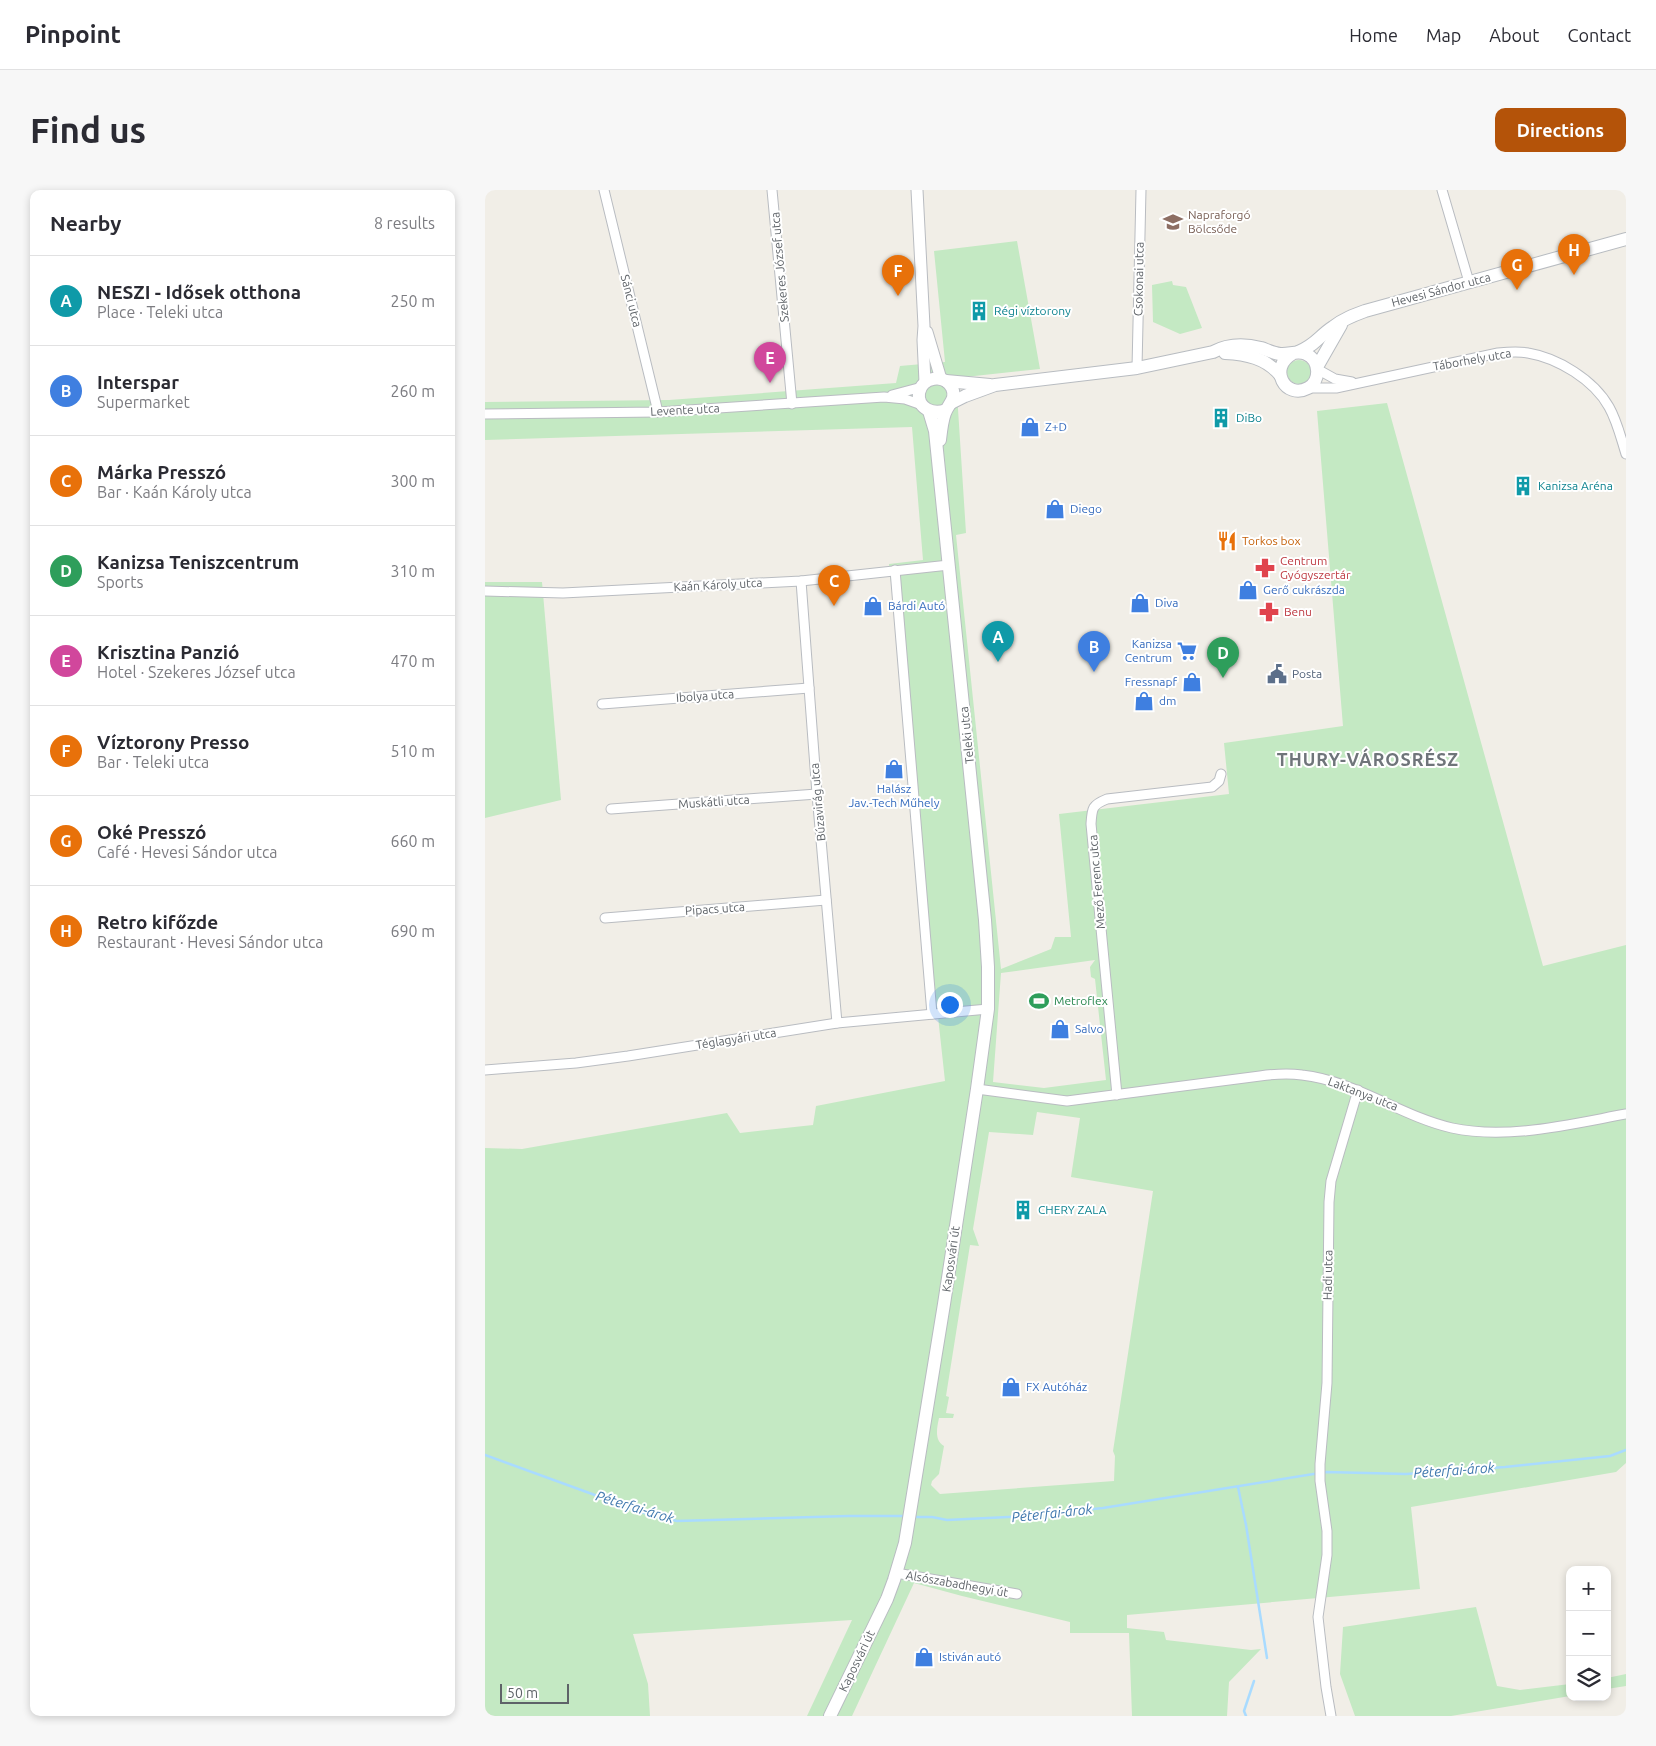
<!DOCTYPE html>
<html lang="en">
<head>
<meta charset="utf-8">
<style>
  body { margin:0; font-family:Ubuntu,sans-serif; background:#f7f7f7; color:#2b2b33 }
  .controls { position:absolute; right:15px; bottom:15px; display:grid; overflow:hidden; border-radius:10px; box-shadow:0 2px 8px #0003 }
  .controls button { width:45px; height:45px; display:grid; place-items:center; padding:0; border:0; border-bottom:1px solid #e1e1e2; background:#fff; color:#2b2b33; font:25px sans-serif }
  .scale { position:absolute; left:15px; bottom:12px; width:69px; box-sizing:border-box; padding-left:5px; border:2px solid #5e6368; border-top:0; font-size:14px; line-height:18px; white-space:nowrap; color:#5e6368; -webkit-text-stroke:4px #fff; paint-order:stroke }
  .you { position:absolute; left:464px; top:814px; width:18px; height:18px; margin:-12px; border:4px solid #fff; border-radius:50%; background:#1a73e8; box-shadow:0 0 0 8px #1a73e833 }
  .badge { display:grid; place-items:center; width:32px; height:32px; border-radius:50%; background:#b45309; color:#fff; font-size:16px; font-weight:700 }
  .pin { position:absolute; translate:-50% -41px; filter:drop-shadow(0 1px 2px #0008) }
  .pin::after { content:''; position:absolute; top:26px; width:18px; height:15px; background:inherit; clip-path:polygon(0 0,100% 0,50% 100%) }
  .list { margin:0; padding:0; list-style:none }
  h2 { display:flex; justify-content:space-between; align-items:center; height:65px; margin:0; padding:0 20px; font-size:21px }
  h2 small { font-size:16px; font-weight:400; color:#7c7c81 }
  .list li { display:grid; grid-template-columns:32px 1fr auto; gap:15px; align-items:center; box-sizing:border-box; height:90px; padding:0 20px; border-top:1px solid #e1e1e2 }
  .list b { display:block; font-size:19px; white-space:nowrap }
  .list p { margin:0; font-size:16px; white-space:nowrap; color:#7c7c81 }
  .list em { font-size:16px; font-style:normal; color:#7c7c81 }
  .icon { flex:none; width:28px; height:28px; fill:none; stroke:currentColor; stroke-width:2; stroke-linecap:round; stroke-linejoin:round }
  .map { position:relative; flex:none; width:1141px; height:1526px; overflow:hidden; border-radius:10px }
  header { display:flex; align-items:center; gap:30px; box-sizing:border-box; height:70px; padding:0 25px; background:#fff; border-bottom:1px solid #e1e1e2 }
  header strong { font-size:24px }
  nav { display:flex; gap:28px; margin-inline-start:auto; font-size:18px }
  .intro { display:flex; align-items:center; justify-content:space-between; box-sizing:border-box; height:120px; padding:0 30px }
  h1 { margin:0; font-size:35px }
  .button { padding:12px 22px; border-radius:10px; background:#b45309; color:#fff; font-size:18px; font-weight:700 }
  main { display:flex; gap:30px; padding:0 30px }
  aside { flex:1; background:#fff; border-radius:10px; box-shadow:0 2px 8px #0003 }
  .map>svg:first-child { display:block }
  .green { fill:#c4e9c3; fill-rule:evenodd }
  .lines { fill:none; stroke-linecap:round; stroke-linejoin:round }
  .stream { stroke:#a9dbff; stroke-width:2.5 }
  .minor-casing { stroke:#b9bcc1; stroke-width:11 }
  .tertiary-casing { stroke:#b9bcc1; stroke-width:13 }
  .secondary-casing { stroke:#b8bcc1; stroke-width:14 }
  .minor { stroke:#fff; stroke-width:9 }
  .tertiary { stroke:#fff; stroke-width:11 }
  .secondary { stroke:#fff; stroke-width:12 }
  .labels { text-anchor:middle; stroke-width:4; stroke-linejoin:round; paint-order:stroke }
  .education-label { font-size:12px; fill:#785e54; stroke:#fff; text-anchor:start }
  .street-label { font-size:12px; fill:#5e6368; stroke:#fff }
  .culture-label { font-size:12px; fill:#0d838f; stroke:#fff; text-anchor:start }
  .shop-label { font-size:12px; fill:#366cbe; stroke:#fff; text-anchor:start }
  .food-label { font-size:12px; fill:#c56008; stroke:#fff; text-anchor:start }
  .health-label { font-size:12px; fill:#be3a42; stroke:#fff; text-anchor:start }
  .service-label { font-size:12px; fill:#4e5e75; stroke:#fff; text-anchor:start }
  .leisure-label { font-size:12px; fill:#27864d; stroke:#fff; text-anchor:start }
  .water-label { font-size:14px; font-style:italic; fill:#3d76ad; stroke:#fff }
  .district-label { font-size:18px; font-weight:bold; letter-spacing:1px; fill:#6f757a; stroke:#fff }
</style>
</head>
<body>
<header>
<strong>Pinpoint</strong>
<nav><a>Home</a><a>Map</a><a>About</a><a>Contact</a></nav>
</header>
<div class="intro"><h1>Find us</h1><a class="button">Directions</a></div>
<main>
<aside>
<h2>Nearby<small>8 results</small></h2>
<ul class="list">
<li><span class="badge" style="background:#0f9aa8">A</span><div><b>NESZI - Idősek otthona</b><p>Place · Teleki utca</p></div><em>250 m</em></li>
<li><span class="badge" style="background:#3f7fe0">B</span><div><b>Interspar</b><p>Supermarket</p></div><em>260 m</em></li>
<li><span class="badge" style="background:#e8710a">C</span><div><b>Márka Presszó</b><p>Bar · Kaán Károly utca</p></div><em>300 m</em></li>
<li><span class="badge" style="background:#2e9e5b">D</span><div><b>Kanizsa Teniszcentrum</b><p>Sports</p></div><em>310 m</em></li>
<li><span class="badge" style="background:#d1479c">E</span><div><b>Krisztina Panzió</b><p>Hotel · Szekeres József utca</p></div><em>470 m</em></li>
<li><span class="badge" style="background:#e8710a">F</span><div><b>Víztorony Presso</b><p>Bar · Teleki utca</p></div><em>510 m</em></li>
<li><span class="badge" style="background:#e8710a">G</span><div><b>Oké Presszó</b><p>Café · Hevesi Sándor utca</p></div><em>660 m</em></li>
<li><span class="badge" style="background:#e8710a">H</span><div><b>Retro kifőzde</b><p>Restaurant · Hevesi Sándor utca</p></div><em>690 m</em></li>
</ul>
</aside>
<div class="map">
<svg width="1141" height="1526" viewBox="0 0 1141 1526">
  <rect width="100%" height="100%" fill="#f1eee7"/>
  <g class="green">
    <path d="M532,51L555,179L471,188L481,343L471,345L516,779L566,759L570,747H586L574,624L744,604L739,553L858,536L832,221L902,213L1058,776L1141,755V1273L1131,1282L926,1317L935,1399L642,1425V1438L679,1442L681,1450L766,1460L776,1459L744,1492L742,1526H647L644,1443H585V1432L477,1406L429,1393L367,1526H322L367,1430L148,1444L163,1494L165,1526H0V958L37,959L242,923L255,943L328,935L331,916L460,891L404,374L438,370L427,237L0,250V212L184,210L411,193L415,176L460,172L449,61ZM610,770L605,777L606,787L610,789L621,890L559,898L508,892L516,783ZM552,922L595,928L586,987L668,1001L628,1261L630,1266L629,1291L455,1304L446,1295L447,1291L454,1284L459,1256C449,1250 452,1238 454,1228H468L469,1224L461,1223L464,1207L461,1206L485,1055L494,1056L488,1039L504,942L548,945Z"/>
    <path d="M687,91L688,95L701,97L717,138L695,144L668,132L667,95Z"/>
    <circle cx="814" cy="182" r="12"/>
    <path d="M0,392H57L76,610L0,628Z"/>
    <path d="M991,1417L1012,1496L1035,1500L1085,1494V1506L966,1526H870L855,1484L858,1437Z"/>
    <path d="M1141,1484V1496L1122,1499V1488Z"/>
  </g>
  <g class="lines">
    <g class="stream">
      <path d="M0,1265L162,1324L192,1331L363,1326H420"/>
      <path d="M753,1297L761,1335L782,1468"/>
      <path d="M428,1327H447L462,1330L542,1326L618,1318L841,1282L921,1284L1020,1277L1125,1266L1141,1260"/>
      <path d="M761,1526L759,1521L769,1491"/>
    </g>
    <defs>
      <g id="minor">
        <path d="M119,0L173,222"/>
        <path d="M287,0L307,214"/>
        <path d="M957,0L984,92"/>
        <path d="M652,178L656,0"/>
        <path d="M832,179L850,189L867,192"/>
        <path d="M823,198H851L1013,163C1023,162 1033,161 1043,163C1073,168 1109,190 1124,217C1132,231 1136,248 1141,264"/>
        <path d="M407,205L437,197"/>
        <path d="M0,224L173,222L399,207L420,209L437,215"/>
        <path d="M410,380L447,824"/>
        <path d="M316,391L332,604L352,833"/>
        <path d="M0,401L78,403L316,391L464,375"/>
        <path d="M117,514L324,498"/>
        <path d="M126,619L332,604"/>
        <path d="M120,728L341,710"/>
        <path d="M0,880L91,873L143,866L352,833L503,819"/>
        <path d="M492,899L582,911L775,886C789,884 803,883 817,885C871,891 915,926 967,938C1023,950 1086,934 1141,924"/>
        <path d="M632,905L606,634C607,618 607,615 622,609L727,597L734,591L736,584"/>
        <path d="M411,1383L532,1404"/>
        <path d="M846,1526L841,1497L833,1427L842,1365V1341L835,1291V1274L842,1193L844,1012L846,991L873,900"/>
      </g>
      <g id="tertiary">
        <path d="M432,0L439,136L438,150L440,192"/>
        <path d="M442,142L456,189"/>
      </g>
      <g id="secondary">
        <path d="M813,162C831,155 834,146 848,137C858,129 869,125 880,121L1141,49"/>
        <path d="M740,163C761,164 781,168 795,185"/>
        <path d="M832,177L856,135"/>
        <path d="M461,191L505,195"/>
        <path d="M466,213L480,206L510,195L652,178L728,162C743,154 760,154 776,158C782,160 788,163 795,164C804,165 813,160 821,164C835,170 836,191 823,198C800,210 783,178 807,164"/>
        <path d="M455,250C456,241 457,231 460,223C463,214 472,209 467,198C459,183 437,187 434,203C432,219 449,225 461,220"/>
        <path d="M345,1526L402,1409L409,1390L420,1353L459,1114L492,899L503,819V777L500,730L450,241L444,221"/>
      </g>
    </defs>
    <use href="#minor" class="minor-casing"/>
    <use href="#tertiary" class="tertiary-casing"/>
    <use href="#secondary" class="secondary-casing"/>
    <use href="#minor" class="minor"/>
    <use href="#tertiary" class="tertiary"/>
    <use href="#secondary" class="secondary"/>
  </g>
  <defs>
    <symbol id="school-bare" viewBox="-9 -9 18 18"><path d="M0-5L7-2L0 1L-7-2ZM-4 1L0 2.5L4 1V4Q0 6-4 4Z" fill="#8d6e63" stroke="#fff" stroke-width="2.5" paint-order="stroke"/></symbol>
    <symbol id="building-bare" viewBox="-9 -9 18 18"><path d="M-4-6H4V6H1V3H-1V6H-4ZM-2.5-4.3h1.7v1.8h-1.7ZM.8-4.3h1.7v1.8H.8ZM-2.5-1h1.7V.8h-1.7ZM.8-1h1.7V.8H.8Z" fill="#0f9aa8" stroke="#fff" stroke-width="2.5" paint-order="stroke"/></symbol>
    <symbol id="shop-bare" viewBox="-9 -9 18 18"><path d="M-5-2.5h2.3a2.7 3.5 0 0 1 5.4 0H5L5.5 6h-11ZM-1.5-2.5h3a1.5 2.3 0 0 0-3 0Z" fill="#3f7fe0" stroke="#fff" stroke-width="2.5" paint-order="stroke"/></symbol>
    <symbol id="restaurant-bare" viewBox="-9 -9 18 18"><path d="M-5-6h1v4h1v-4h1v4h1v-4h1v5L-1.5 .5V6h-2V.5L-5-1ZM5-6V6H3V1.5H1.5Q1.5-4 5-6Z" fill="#e8710a" stroke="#fff" stroke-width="2.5" paint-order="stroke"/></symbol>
    <symbol id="pharmacy-bare" viewBox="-9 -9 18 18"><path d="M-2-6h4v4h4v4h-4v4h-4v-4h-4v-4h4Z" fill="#e0444e" stroke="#fff" stroke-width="2.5" paint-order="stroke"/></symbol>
    <symbol id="supermarket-bare" viewBox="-9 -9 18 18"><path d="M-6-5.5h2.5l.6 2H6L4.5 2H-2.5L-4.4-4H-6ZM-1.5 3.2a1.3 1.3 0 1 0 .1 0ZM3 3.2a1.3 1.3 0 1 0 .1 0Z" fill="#3f7fe0" stroke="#fff" stroke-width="2.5" paint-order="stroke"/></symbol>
    <symbol id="civic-bare" viewBox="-9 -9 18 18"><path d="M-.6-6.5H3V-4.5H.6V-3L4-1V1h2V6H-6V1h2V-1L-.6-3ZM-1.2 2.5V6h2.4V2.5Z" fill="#5c6f8a" stroke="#fff" stroke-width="2.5" paint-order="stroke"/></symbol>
    <symbol id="stadium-bare" viewBox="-9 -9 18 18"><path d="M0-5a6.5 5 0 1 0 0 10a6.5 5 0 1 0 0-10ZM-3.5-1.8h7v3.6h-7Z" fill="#2e9e5b" stroke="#fff" stroke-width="2.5" paint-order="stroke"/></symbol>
  </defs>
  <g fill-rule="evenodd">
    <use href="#school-bare" x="674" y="18" width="28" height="28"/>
    <use href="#building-bare" x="480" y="107" width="28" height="28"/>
    <use href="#building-bare" x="722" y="214" width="28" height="28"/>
    <use href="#shop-bare" x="531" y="223" width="28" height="28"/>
    <use href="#building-bare" x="1024" y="282" width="28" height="28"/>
    <use href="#shop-bare" x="556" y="305" width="28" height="28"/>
    <use href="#restaurant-bare" x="728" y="337" width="28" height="28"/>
    <use href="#pharmacy-bare" x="766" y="364" width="28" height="28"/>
    <use href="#shop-bare" x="749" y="386" width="28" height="28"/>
    <use href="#shop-bare" x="641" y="399" width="28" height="28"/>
    <use href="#shop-bare" x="374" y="402" width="28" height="28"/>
    <use href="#pharmacy-bare" x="770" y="408" width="28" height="28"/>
    <use href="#supermarket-bare" x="688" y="447" width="28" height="28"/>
    <use href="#civic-bare" x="778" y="470" width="28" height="28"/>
    <use href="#shop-bare" x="693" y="478" width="28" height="28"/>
    <use href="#shop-bare" x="645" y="497" width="28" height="28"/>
    <use href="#shop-bare" x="395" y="565" width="28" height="28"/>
    <use href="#stadium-bare" x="540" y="797" width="28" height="28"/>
    <use href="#shop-bare" x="561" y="825" width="28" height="28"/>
    <use href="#building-bare" x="524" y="1006" width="28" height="28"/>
    <use href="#shop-bare" x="512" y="1183" width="28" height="28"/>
    <use href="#shop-bare" x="425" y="1453" width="28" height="28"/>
  </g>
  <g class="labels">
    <g class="education-label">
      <text x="703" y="29">Napraforgó<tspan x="703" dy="14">Bölcsőde</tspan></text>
    </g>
    <g class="street-label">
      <text transform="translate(295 77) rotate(-95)" y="4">Szekeres József utca</text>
      <text transform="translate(654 89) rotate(-89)" y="4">Csokonai utca</text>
      <text transform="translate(956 100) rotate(-15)" y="4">Hevesi Sándor utca</text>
      <text transform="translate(146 111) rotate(76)" y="4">Sánci utca</text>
      <text transform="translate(987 170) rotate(-10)" y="4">Táborhely utca</text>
      <text transform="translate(200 220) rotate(-3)" y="4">Levente utca</text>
      <text transform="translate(233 395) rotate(-3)" y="4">Kaán Károly utca</text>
      <text transform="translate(220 506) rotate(-4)" y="4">Ibolya utca</text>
      <text transform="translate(482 545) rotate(-96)" y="4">Teleki utca</text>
      <text transform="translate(229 612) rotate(-4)" y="4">Muskátli utca</text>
      <text transform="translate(333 612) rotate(-95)" y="4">Búzavirág utca</text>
      <text transform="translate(612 692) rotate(-95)" y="4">Mező Ferenc utca</text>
      <text transform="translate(230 719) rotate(-4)" y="4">Pipacs utca</text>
      <text transform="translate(251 849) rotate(-9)" y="4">Téglagyári utca</text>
      <text transform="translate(878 904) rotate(21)" y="4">Laktanya utca</text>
      <text transform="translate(466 1069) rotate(-82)" y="4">Kaposvári út</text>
      <text transform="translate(843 1085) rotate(-89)" y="4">Hadi utca</text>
      <text transform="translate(472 1394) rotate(10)" y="4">Alsószabadhegyi út</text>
      <text transform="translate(372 1471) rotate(-64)" y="4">Kaposvári út</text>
    </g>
    <g class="culture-label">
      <text x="509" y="125">Régi víztorony</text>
      <text x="751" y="232">DiBo</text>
      <text x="1053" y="300">Kanizsa Aréna</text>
      <text x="553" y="1024">CHERY ZALA</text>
    </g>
    <g class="shop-label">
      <text x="560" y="241">Z+D</text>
      <text x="585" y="323">Diego</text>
      <text x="778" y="404">Gerő cukrászda</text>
      <text x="670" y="417">Diva</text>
      <text x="403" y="420">Bárdi Autó</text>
      <text x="687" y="458" text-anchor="end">Kanizsa<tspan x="687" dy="14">Centrum</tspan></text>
      <text x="692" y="496" text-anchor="end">Fressnapf</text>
      <text x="674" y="515">dm</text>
      <text x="409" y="603" text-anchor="middle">Halász<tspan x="409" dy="14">Jav.-Tech Műhely</tspan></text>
      <text x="590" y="843">Salvo</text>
      <text x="541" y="1201">FX Autóház</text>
      <text x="454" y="1471">Istiván autó</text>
    </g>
    <g class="food-label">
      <text x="757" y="355">Torkos box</text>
    </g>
    <g class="health-label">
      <text x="795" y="375">Centrum<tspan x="795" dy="14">Gyógyszertár</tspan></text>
      <text x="799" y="426">Benu</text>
    </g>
    <g class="service-label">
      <text x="807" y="488">Posta</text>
    </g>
    <g class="leisure-label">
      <text x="569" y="815">Metroflex</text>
    </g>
    <g class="water-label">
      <text transform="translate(969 1280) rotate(-4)" y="5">Péterfai-árok</text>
      <text transform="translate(150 1317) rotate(17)" y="5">Péterfai-árok</text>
      <text transform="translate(567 1323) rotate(-6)" y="5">Péterfai-árok</text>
    </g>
    <g class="district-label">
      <text x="883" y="576">THURY-VÁROSRÉSZ</text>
    </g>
  </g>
</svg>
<div class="controls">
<button>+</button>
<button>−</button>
<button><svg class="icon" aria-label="layers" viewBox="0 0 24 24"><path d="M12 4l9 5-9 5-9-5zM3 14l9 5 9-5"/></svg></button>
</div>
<div class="scale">50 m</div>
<div class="you"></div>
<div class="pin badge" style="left:513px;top:472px;background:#0f9aa8">A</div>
<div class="pin badge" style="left:609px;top:482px;background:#3f7fe0">B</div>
<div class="pin badge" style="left:349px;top:416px;background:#e8710a">C</div>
<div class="pin badge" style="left:738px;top:488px;background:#2e9e5b">D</div>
<div class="pin badge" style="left:285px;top:193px;background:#d1479c">E</div>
<div class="pin badge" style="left:413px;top:106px;background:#e8710a">F</div>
<div class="pin badge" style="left:1032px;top:100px;background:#e8710a">G</div>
<div class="pin badge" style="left:1089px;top:85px;background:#e8710a">H</div>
</div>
</main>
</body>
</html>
